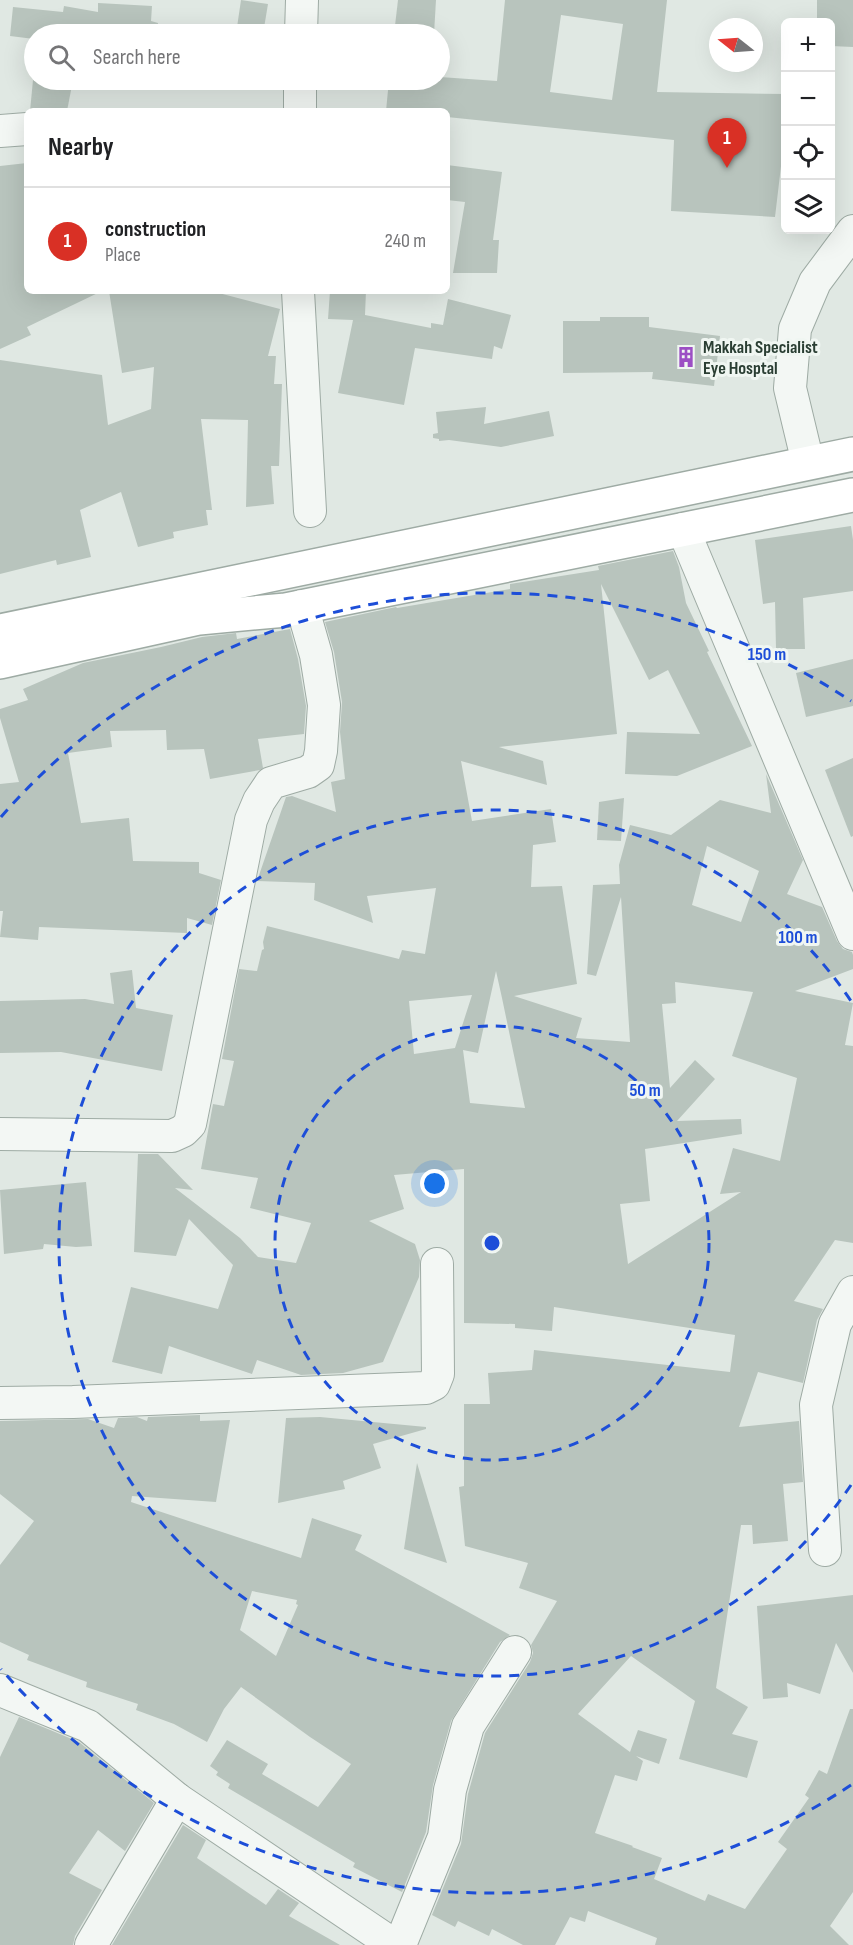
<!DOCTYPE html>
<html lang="en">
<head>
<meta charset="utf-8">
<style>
  body { margin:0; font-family:"Sofia Sans Condensed",sans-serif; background:#f6f6f6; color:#202124 }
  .controls { position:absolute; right:18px; top:18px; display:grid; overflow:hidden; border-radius:9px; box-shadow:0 6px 24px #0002 }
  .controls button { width:54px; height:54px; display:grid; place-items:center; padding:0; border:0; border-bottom:2px solid #e0e0e0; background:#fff; color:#202124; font:30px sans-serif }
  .compass { position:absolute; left:709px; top:18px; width:54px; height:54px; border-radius:50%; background:#fff; box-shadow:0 6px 24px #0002; rotate:287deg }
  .you { position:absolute; left:435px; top:1184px; width:21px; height:21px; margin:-15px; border:4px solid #fff; border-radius:50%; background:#1a73e8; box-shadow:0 0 0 9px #1a73e833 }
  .badge { display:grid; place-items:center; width:39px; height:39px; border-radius:50%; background:#d93025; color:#fff; font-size:20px; font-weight:700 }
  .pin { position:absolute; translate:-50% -50px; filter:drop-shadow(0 2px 3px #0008) }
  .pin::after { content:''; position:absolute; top:32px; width:21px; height:18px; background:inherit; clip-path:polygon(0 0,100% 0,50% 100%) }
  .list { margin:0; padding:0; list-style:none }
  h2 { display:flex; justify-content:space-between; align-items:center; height:78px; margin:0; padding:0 24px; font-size:26px }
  h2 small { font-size:20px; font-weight:400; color:#757577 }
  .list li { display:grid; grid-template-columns:39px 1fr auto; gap:18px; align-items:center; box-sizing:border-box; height:108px; padding:0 24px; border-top:2px solid #e0e0e0 }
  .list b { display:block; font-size:22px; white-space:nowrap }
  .list p { margin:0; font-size:20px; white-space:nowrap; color:#757577 }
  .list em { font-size:20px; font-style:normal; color:#757577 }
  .icon { flex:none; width:33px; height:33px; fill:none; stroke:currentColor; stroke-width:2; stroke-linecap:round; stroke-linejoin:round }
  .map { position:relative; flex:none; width:853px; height:1945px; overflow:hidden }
  .search { position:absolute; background:#fff; box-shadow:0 6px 24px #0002; left:24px; top:24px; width:426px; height:66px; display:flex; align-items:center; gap:15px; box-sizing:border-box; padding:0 21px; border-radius:33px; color:#757577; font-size:22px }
  .panel { position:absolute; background:#fff; box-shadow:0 6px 24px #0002; left:24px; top:108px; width:426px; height:186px; border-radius:9px }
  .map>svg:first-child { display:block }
  .building { fill:#b8c4bd; fill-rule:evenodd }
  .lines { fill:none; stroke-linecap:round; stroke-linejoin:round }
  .street-casing { stroke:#9eaba4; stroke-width:34 }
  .secondary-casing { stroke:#9eaba4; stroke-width:36 }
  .street { stroke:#f3f7f4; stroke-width:32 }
  .secondary { stroke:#fff; stroke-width:33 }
  .ring { fill:none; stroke:#1d4ed8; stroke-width:3; stroke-dasharray:10 8 }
  .labels { text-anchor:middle; stroke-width:6; stroke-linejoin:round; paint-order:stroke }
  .poi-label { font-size:18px; font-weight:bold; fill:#2a3e33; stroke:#f0f6f2; text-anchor:start }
  .centre { fill:#1d4ed8; stroke:#f0f6f2; stroke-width:3 }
  .ring-label { font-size:18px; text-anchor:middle; font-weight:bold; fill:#1d4ed8; stroke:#f0f6f2; stroke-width:6; stroke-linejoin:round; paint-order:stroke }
</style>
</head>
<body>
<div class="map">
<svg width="853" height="1945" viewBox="0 0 853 1945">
  <rect width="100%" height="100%" fill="#e0e8e3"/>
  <g class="building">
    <path d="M241,0L268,4L263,34H236Z"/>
    <path d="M398,0H436L434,34H394Z"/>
    <path d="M505,0H667L657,92L786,94V124L775,217L671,211L674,140L447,117V111H386L389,80H440V77L497,81ZM561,15L623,24L612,100L550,92Z"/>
    <path d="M817,0H853V47L831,46V22H817Z"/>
    <path d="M98,3L152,6L151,21L158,23L157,34H34V39L10,36L13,7L63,12L64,6L98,12Z"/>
    <path d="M33,80H73L67,111H30Z"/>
    <path d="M27,163V291H102L27,327L31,335L0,349V166Z"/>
    <path d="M447,165L502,172L493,240H499L497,273H453L465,202L447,200Z"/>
    <path d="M109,291H211L280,309L268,356H276L274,384H282L279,466H271L274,504L246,507L248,420L201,419L212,510H206L208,525L173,532L174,538L138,547L121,492L80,510L91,557L57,565L56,560L0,574V360L102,375L108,425L151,409L154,367L122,373Z"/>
    <path d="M330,291H366L365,315L431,328V323L443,325L448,299L511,315L502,349L494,346L492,359L415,348L404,405L338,393L353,320L328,319Z"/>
    <path d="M600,317H649V327L720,336L714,386L652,379L653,372L563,373V321H600Z"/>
    <path d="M486,407L484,424L549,411L554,436L501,447L449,440L439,441V439L433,438V434L438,433L436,412Z"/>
    <path d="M851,526L853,540V591L803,598L805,649H776L775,602L763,604L755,540Z"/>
    <path d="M673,551L679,567L686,603L709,651L707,652L752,746L677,776L625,774L627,732L700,734L668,670L649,680L601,584L617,734L499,747L543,761L547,785L461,761L472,821L551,809L556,842L533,845L531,887L562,886L577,984L514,996L582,1018L576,1038L630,1042L621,897L596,976L587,974L593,885L620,884L619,865L630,825L671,835L720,800L771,813L766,774L803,860L787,894L822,907L837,941L843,949L852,952L853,955V969L795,991L853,1003L845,1045L853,1046V1243L835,1240L794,1301L823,1309L817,1320L803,1383L758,1372L739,1427L799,1421L803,1482L783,1484L788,1541L753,1544L752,1525H741L716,1688L748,1707L732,1734L758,1741L747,1778L679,1759L695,1701L631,1656L578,1714L630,1752L638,1730L667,1739L659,1764L636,1756L643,1761L637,1781L615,1775L595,1833L633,1846L632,1847L662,1858L654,1879L705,1901L708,1894L745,1909L787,1849L778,1842L809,1798L805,1795L819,1770L827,1774L850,1709H853V1892L830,1926L849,1945H655L657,1938L588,1911L585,1922L570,1917L555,1945H523L492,1929L489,1936L458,1921L455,1927L432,1915L461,1844L468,1794L485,1733L530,1662L533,1653L531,1645L557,1601L519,1588L528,1563L465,1546L459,1487L464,1486V1404H490L488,1373L532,1370L534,1350L730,1372L735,1335L554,1307L552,1331L515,1328V1324L464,1323V1169L394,1175L404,1209L369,1221L415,1244L420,1260L419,1277L383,1362L343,1373L301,1375L257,1360L252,1374L169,1346L162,1374L112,1362L131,1287L218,1309L233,1265L189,1219L176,1256L134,1252L138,1154H158L193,1190L175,1188L240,1238L258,1257L296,1263L311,1223L250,1208L258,1178L201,1169L213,1104L224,1106L234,1061L222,1059L239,969L257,971L262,950L264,949L263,942L267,926L399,959L402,950L425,954L436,888L367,896L373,923L314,900L315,883L257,881L286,797L292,796L336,812L331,782L345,779L340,732L342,702L334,652L325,622L396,607L397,608L510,589V584L599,570L598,566ZM707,846L759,871L741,922L692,905ZM496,971L502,998L525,1108L470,1103L463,1050L478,1053ZM675,982L753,992L732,1056L797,1078L780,1161L733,1148L720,1194L741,1192L628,1264L620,1204L650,1201L645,1149L742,1134L741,1119L677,1121L715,1079L695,1060L670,1088L662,1004L676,1003ZM472,995L455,1048L414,1054L409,1001Z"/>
    <path d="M290,629L298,659L306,706L304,734L258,739L263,768L260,770L210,779L204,749L167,750L166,730L110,731L112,747L68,753L81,823L129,818L133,861L199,862V873L221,880L212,925L187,918V933L39,927L38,940L0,937L3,911H0V784L19,782L0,718V709L28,700L23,689L83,663L161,647L202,637L236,633L237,639Z"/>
    <path d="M853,659V706L806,717L796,673Z"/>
    <path d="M853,758V836L851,837L825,770Z"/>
    <path d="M624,798L621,841L597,840L599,802Z"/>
    <path d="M132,970L136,1008L173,1015L162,1071L61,1052L0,1053V1001L85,999L114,1004L110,973Z"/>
    <path d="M86,1182L92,1246L76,1247L44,1244L43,1249L4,1254L0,1190Z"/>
    <path d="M200,1415V1421L230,1420L216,1502L132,1496L131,1502L301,1558L312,1518L362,1535L355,1550L510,1635L500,1642L451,1721L433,1785L426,1832L402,1892L353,1867L355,1863L228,1788L230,1784L216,1775L218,1772L210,1766L227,1740L268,1764L262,1774L318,1807L351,1764L310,1737L241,1687L224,1709L207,1742L174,1724L136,1710L138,1704L86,1687L87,1682L27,1660L29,1655L0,1642V1565L34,1521L0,1494V1421L88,1419L114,1428L118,1418L137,1417L147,1421L148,1417ZM252,1591L297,1600L296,1604L298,1605L276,1656L240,1630Z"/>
    <path d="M320,1417L426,1427V1429L373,1444L381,1468L343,1481L345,1489L278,1503L286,1418Z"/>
    <path d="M417,1463L447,1563L404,1549Z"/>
    <path d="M853,1595V1673L836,1643L820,1694L787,1683L788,1697L763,1699L757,1606Z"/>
    <path d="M19,1717L79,1742L154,1803L125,1851L98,1830L69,1873L102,1890L75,1936L73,1945H0V1757Z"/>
    <path d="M183,1825L206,1840L197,1858L266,1905L278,1889L299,1903L289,1916L340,1945H112Z"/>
  </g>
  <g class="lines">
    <defs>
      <g id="street">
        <path d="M301,34L302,0"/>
        <path d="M300,111V80"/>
        <path d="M0,131L27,129"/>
        <path d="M298,291L310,511"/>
        <path d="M808,463L790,388L795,329L815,282L853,231"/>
        <path d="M683,529L853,934"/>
        <path d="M0,1134L172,1136L183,1131L190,1124L251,820L259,801L271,783L308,772L318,765L321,751L324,705L316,655L302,606"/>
        <path d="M0,1403L73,1402L426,1388L434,1384L438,1374L437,1264"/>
        <path d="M825,1550L816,1405L835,1324L853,1292"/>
        <path d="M0,1690L88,1726L177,1799L394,1945"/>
        <path d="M91,1945L177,1799"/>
        <path d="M400,1945L444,1837L450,1790L468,1726L515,1652"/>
      </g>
      <g id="secondary">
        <path d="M0,631L853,454"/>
        <path d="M0,662L199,618L286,610L853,495"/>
      </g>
    </defs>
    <use href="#street" class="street-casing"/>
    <use href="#secondary" class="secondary-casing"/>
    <use href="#street" class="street"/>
    <use href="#secondary" class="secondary"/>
  </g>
  <g class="ring">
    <circle cx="492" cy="1243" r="217"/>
    <path d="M851 1485A433 433 0 1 1 851 1001"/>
    <path d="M851 1785A650 650 0 0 1 1 1669M1 817A650 650 0 0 1 851 701"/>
  </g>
  <defs>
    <symbol id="building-bare" viewBox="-9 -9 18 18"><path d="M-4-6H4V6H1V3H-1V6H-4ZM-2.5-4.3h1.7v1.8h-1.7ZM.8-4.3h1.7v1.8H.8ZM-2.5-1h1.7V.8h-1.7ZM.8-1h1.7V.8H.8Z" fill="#9c4fc4" stroke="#f0f6f2" stroke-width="2.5" paint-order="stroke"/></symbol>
  </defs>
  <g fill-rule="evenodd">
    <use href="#building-bare" x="671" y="342" width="30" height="30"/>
  </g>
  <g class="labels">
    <g class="poi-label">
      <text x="703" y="353">Makkah Specialist<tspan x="703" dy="21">Eye Hosptal</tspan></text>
    </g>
  </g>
  <circle cx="492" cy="1243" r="9" class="centre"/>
  <g class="ring-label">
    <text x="767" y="660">150 m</text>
    <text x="798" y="943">100 m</text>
    <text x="645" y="1096">50 m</text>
  </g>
</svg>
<div class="controls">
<button>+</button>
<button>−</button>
<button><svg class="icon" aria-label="locate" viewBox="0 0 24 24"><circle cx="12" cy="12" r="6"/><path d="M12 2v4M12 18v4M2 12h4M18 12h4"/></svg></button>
<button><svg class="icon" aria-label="layers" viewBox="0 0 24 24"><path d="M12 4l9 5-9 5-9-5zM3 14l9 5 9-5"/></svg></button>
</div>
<svg class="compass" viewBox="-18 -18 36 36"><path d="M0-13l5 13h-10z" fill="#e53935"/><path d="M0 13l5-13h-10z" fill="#757577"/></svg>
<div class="you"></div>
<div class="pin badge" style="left:727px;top:168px">1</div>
<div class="search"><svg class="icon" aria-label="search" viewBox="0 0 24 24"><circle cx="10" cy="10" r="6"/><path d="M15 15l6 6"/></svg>Search here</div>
<section class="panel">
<h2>Nearby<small></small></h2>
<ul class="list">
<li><span class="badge">1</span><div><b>construction</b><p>Place</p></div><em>240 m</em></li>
</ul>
</section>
</div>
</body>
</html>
